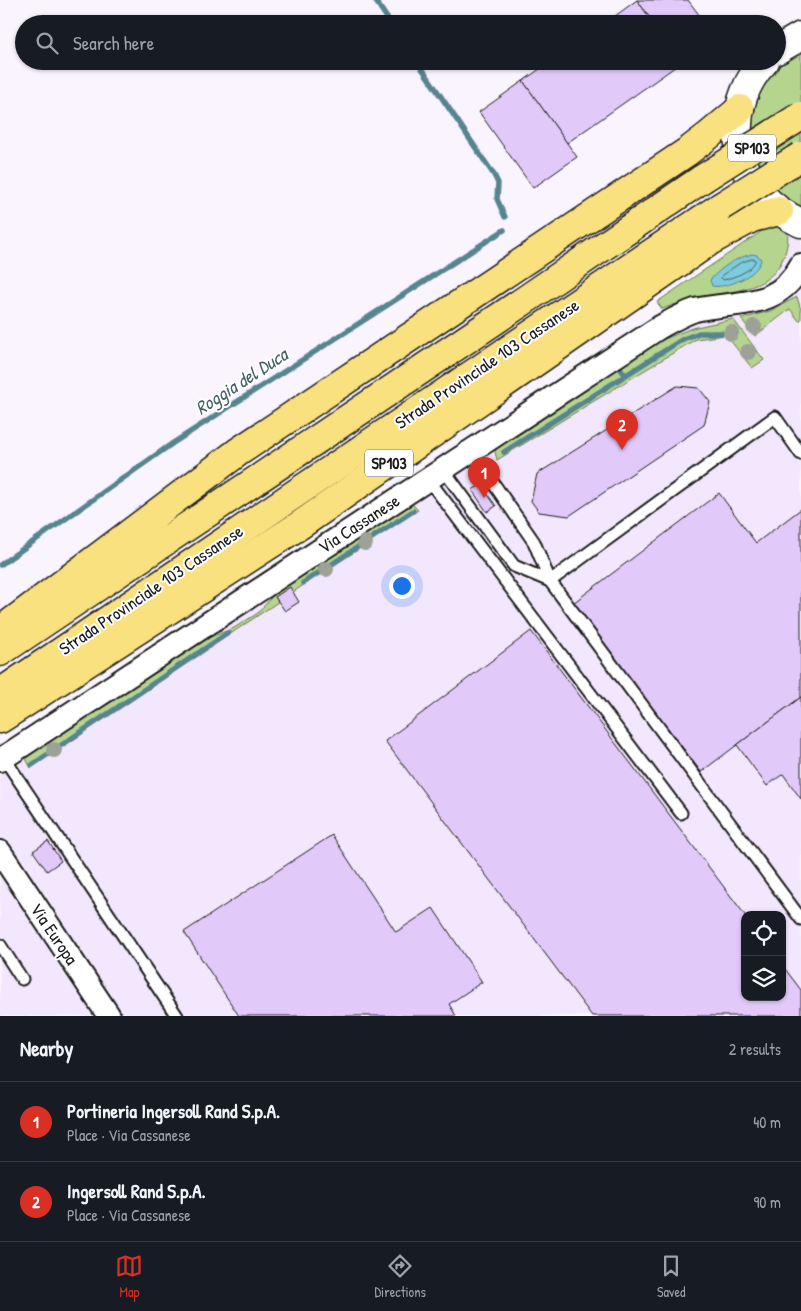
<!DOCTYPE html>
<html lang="en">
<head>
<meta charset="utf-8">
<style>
  body { margin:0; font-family:"Patrick Hand",sans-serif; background:#20242c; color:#f1f3f6 }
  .controls { position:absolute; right:15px; bottom:15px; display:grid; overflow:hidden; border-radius:10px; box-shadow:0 1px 4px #0004 }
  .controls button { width:45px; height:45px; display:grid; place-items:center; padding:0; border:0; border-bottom:1px solid #363941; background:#171b24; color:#f1f3f6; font:25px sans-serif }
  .you { position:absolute; left:401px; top:585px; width:18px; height:18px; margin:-12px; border:4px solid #fff; border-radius:50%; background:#1a73e8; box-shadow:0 0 0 8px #1a73e833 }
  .badge { display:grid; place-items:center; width:32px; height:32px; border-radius:50%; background:#d93025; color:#fff; font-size:16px; font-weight:700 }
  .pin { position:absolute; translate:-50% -41px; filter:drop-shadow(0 1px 2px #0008) }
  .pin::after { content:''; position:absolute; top:26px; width:18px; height:15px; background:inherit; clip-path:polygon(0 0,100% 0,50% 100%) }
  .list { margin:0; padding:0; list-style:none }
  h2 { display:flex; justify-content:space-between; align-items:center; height:65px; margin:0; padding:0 20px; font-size:21px }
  h2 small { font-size:16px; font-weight:400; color:#9ea1a6 }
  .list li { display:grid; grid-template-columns:32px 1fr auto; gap:15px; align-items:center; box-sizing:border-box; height:80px; padding:0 20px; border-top:1px solid #363941 }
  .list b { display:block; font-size:19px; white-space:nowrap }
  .list p { margin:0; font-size:16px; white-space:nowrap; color:#9ea1a6 }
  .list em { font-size:16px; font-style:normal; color:#9ea1a6 }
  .icon { flex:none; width:28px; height:28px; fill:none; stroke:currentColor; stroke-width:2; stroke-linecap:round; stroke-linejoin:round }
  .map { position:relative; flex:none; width:801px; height:1016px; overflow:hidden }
  .search { position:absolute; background:#171b24; box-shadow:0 1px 4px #0004; left:15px; right:15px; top:15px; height:55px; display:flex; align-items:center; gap:12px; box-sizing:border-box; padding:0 18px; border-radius:28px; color:#9ea1a6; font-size:19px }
  .sheet { height:225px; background:#171b24 }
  nav { display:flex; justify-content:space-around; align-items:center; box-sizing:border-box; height:70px; border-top:1px solid #363941; background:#171b24; font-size:14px; color:#9ea1a6 }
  nav a { display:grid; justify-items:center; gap:2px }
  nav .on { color:#d93025 }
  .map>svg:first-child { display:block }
  .built { fill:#f2e7fc; fill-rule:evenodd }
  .green { fill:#b5d58e; stroke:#687855 }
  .water { fill:#7ecbdd; stroke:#578590 }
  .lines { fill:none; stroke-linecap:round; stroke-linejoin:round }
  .shore { stroke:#436269; stroke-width:1 }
  .stream { stroke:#578590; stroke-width:5.5 }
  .building { fill:#e1c9f9; stroke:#1c1c1c }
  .service-casing { stroke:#1c1c1c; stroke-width:15 }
  .minor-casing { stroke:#1c1c1c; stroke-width:26 }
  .secondary-casing { stroke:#1c1c1c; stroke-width:31 }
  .trunk-casing { stroke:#1c1c1c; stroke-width:31 }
  .service { stroke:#fff; stroke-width:11 }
  .minor { stroke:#fff; stroke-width:22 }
  .secondary { stroke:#fff; stroke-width:28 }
  .trunk { stroke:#fae180; stroke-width:28 }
  .trunk-bridge-casing { stroke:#1c1c1c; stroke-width:31; stroke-linecap:butt }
  .trunk-bridge { stroke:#fae180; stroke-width:28 }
  .tree { fill:#9da198 }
  .labels { text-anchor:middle; stroke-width:4; stroke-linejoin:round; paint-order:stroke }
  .shield { fill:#fff; stroke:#606060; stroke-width:1 }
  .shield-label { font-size:16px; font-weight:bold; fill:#1c1c1c }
  .street-label { font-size:18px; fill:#1c1c1c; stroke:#fff }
  .water-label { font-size:19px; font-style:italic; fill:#436269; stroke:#fff }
</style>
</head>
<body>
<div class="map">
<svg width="801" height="1016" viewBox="0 0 801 1016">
  <rect width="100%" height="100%" fill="#f9f4fe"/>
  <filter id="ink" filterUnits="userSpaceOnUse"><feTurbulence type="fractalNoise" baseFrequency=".02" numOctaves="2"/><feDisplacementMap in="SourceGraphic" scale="10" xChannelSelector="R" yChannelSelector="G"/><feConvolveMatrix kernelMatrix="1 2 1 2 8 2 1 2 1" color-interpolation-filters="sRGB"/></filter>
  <g filter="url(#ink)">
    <path class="built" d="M801,218V1016H0V750ZM745,915H782V997H745Z"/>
    <g class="green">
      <path d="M801,50V207C791,201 781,196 774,187C733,141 751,79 801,50Z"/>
      <path d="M775,225L787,230C789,238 787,248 784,256C771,290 737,290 706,296C691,299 676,304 662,309L657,302L768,227Z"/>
      <path d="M797,297L801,310V320L799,321L790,309L755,336L741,319L770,311Z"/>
      <path d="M733,319L764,360L752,368L726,335L696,339L497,460L495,452L498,445L652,344L692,328Z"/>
      <path d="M410,505H413L418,510L293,592L290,588L275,597L278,602L31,768L25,757L200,641L234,628L258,613L276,592Z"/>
    </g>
    <path class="water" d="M752,254L757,255L761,259C759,275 726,289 712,286L710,280C722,267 735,258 752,254Z"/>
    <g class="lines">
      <path class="shore" d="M752,259H755V262C748,273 736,276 724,280L721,278L722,275L740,263Z"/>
      <g class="stream">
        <path d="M375,0L391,24"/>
        <path d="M417,61L494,175L498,183L497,199L505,217"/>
        <path d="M618,365L625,375"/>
        <path d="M504,452L683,339L699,333H721"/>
        <path d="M0,565L173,443L504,230"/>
        <path d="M303,583L413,511"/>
        <path d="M32,765L228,633"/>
      </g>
    </g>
    <g class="building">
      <path d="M637,0H688L700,16L688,24H654Z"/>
      <path d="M637,0L654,24H604Z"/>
      <path d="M551,61H681L682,62L567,143L523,81Z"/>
      <path d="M523,81L577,157L533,188L479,112Z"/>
      <path d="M677,386L699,388L710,402L704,425L569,516L539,512L531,501L537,474Z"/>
      <path d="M481,485L496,506L487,512L472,490Z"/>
      <path d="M719,493L756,543L801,509V697L701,772L573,603Z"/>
      <path d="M290,587L299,602L285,611L275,597Z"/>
      <path d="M531,631L745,915V997H782V965L801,990V1016H592L385,741Z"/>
      <path d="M801,697V799L783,774L767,786L737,745Z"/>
      <path d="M332,835L396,932L433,908L482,982L449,1004L456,1016H239L184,932Z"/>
      <path d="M48,841L61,861L47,871L33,851Z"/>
    </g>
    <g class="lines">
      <defs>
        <g id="service">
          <path d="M471,451L534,542L550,581L801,919"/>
          <path d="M443,469L514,566L550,581"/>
          <path d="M428,479L681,813"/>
          <path d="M550,581L775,417L801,454"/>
          <path d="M4,758L177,1016"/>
          <path d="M0,945L22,979"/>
        </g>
        <g id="minor">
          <path d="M0,760L660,327C671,321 683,314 695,310C737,300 777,311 801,265"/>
          <path d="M0,852L109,1016"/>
        </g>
        <g id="secondary">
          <path d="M777,50L801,36"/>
          <path d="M765,61C730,97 729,156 761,194C772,207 786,216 801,223"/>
        </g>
        <g id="trunk">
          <path d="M0,631L238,452L687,152L708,136L740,109"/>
          <path d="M0,652L525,300L702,179"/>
          <path d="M0,693L720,207"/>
          <path d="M0,719L300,525L710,241L752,218L779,211"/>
        </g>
      </defs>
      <use href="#service" class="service-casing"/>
      <use href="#minor" class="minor-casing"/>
      <use href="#secondary" class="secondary-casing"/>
      <use href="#trunk" class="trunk-casing"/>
      <use href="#service" class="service"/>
      <use href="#minor" class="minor"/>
      <use href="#secondary" class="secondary"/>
      <use href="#trunk" class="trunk"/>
      <defs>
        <g id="trunk-bridge">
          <path d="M702,179L801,116"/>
          <path d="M720,207L801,156"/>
        </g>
      </defs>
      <use href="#trunk-bridge" class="trunk-bridge-casing"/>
      <use href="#trunk-bridge" class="trunk-bridge"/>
    </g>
    <g class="tree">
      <circle cx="754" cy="327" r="8"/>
      <circle cx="731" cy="333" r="8"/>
      <circle cx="748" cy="352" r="8"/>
      <circle cx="365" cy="543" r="8"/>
      <circle cx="326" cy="569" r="8"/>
      <circle cx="54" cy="750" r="8"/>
    </g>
  </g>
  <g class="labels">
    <g class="shield">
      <rect x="728" y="134.5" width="48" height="27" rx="4"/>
      <rect x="365" y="449.5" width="48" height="27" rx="4"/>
    </g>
    <g class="shield-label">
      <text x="752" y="154">SP103</text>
      <text x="389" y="469">SP103</text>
    </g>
    <g class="street-label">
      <text transform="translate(487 364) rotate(-34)" y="6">Strada Provinciale 103 Cassanese</text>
      <text transform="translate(359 524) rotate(-33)" y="6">Via Cassanese</text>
      <text transform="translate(151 590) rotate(-34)" y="6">Strada Provinciale 103 Cassanese</text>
      <text transform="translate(54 934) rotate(56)" y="6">Via Europa</text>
    </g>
    <g class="water-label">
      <text transform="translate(241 381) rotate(-33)" y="7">Roggia del Duca</text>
    </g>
  </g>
</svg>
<div class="controls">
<button><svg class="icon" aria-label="locate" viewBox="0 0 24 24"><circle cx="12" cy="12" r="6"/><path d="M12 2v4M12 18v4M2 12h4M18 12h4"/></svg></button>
<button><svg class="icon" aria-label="layers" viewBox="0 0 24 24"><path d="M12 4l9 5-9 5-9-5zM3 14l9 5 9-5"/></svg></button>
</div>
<div class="you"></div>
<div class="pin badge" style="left:484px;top:498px">1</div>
<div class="pin badge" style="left:622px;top:450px">2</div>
<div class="search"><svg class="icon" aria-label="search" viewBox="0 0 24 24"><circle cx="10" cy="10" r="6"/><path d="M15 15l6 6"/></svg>Search here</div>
</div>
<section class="sheet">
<h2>Nearby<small>2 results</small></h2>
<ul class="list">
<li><span class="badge">1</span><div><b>Portineria Ingersoll Rand S.p.A.</b><p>Place · Via Cassanese</p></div><em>40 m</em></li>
<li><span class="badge">2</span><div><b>Ingersoll Rand S.p.A.</b><p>Place · Via Cassanese</p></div><em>90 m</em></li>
</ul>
</section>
<nav>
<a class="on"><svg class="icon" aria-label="map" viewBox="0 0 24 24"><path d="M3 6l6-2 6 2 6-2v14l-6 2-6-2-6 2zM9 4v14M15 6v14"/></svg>Map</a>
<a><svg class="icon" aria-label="directions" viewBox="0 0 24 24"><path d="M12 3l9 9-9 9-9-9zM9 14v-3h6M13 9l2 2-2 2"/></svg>Directions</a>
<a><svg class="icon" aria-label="saved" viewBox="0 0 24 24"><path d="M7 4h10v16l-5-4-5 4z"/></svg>Saved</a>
</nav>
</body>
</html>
